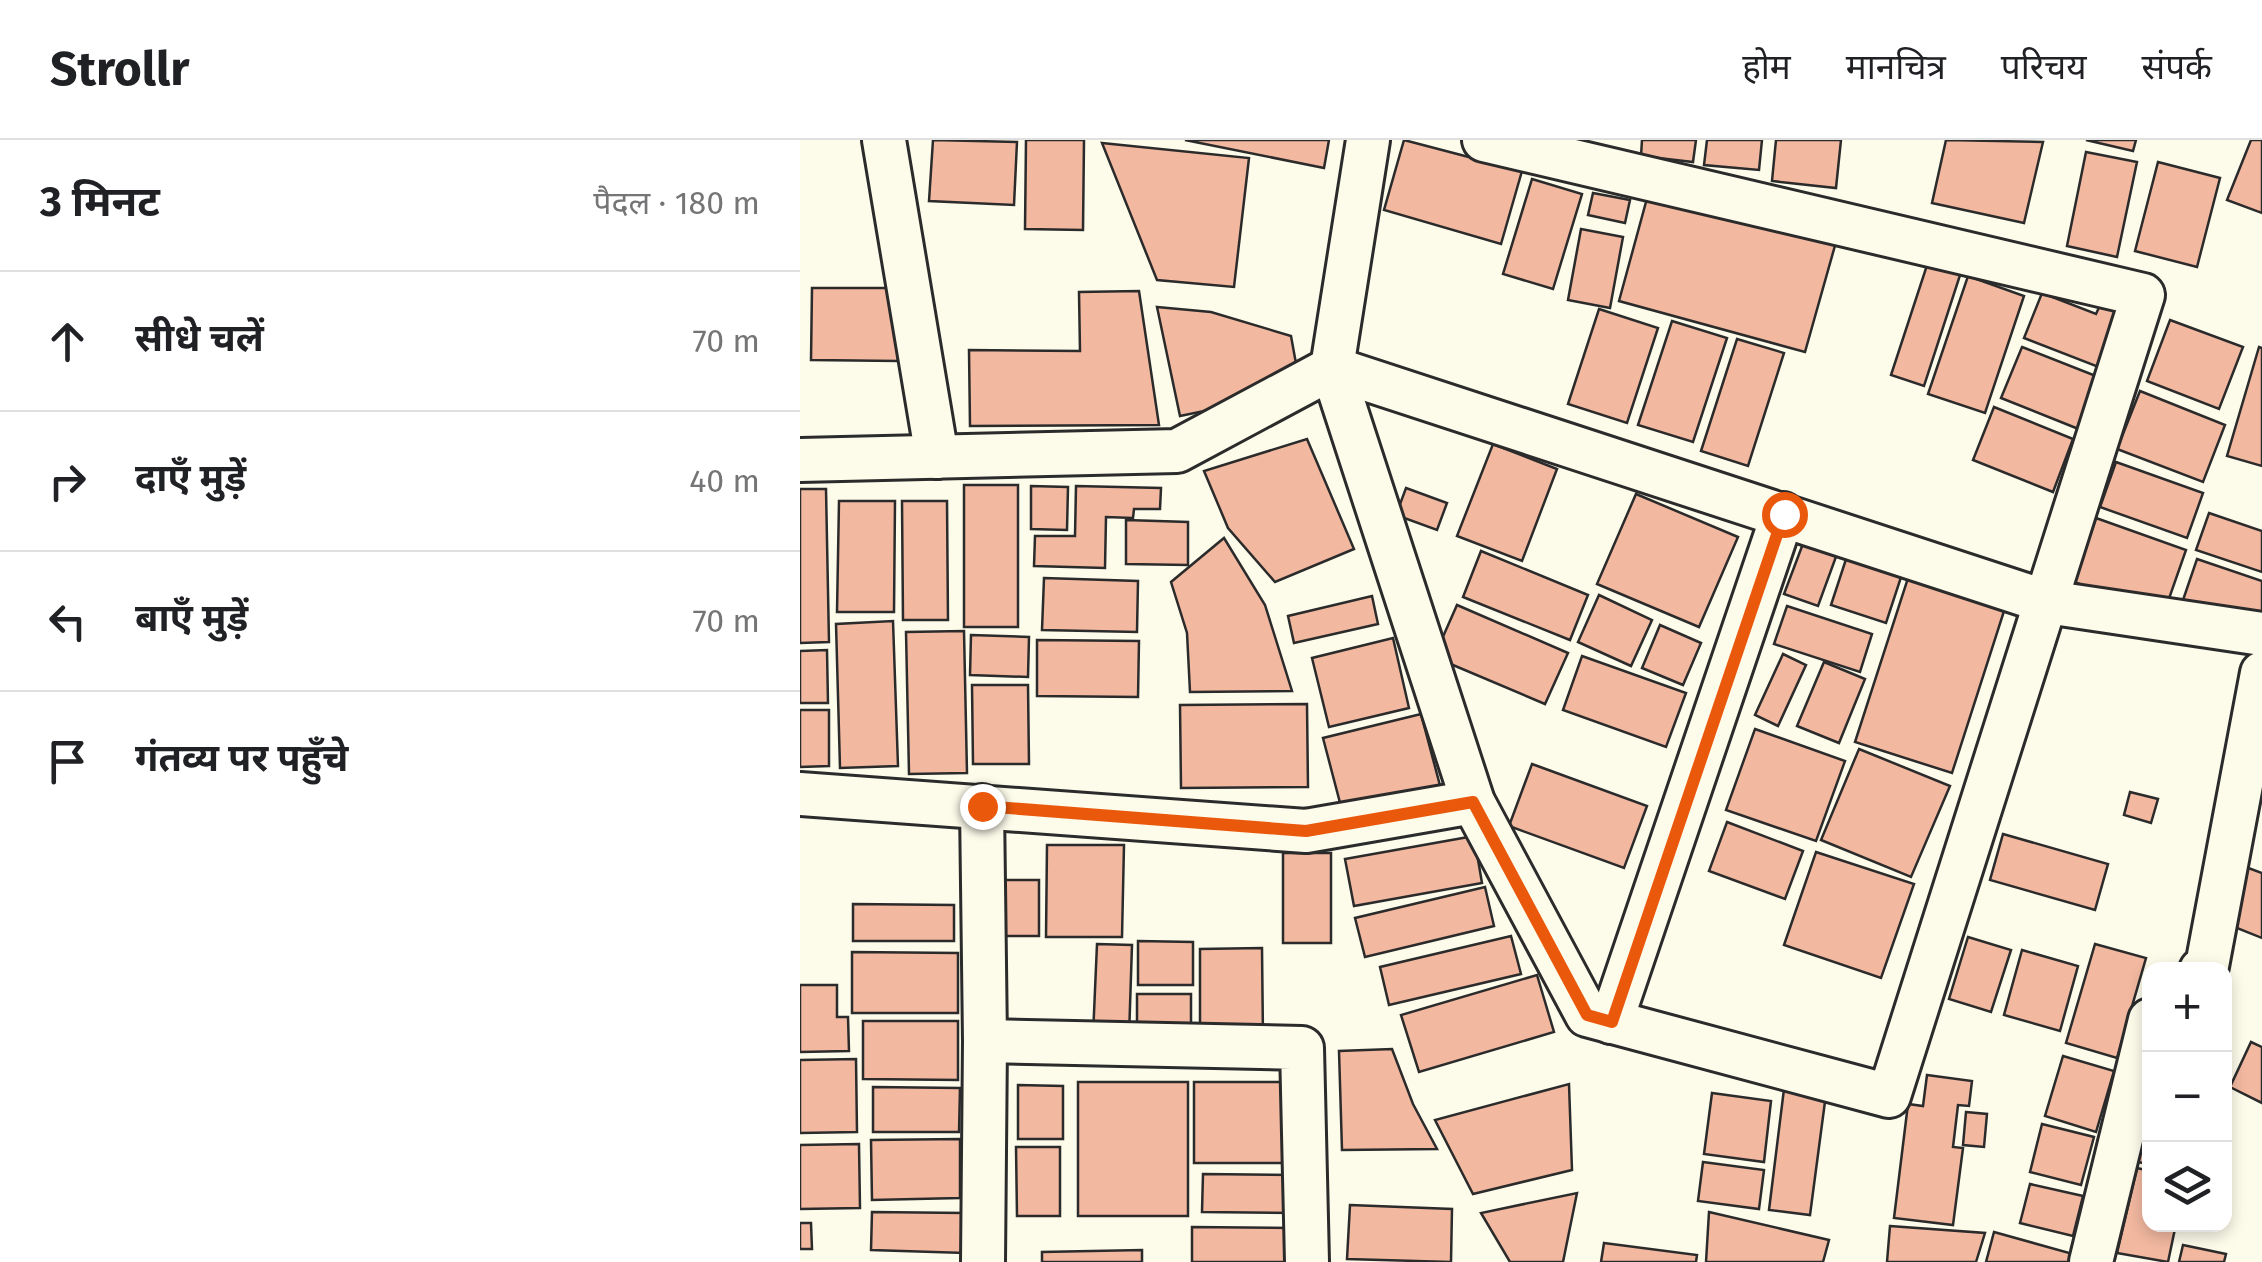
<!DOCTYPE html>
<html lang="hi">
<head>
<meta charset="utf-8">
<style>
  body { margin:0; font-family:"Fira Sans","Noto Sans Devanagari",sans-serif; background:#f6f6f6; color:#202124 }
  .controls { position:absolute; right:30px; bottom:30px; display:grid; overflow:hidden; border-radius:20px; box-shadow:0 5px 15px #0003 }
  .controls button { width:90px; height:90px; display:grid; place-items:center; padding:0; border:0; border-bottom:2px solid #e0e0e0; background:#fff; color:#202124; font:50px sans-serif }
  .stop { position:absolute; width:30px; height:30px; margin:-22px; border:8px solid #ea580c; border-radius:50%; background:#fff }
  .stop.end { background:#ea580c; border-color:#fff; box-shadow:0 2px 10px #0008 }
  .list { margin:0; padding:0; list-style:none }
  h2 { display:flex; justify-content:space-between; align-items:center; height:130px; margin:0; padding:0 40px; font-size:42px }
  h2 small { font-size:32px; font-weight:400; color:#757577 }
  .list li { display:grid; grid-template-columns:65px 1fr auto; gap:30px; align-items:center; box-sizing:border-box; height:140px; padding:0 40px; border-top:2px solid #e0e0e0 }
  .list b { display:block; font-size:38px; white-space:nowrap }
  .list em { font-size:32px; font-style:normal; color:#757577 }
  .icon { flex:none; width:55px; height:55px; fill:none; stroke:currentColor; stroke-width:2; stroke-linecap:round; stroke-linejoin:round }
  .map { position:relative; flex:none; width:1462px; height:1122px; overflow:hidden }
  header { display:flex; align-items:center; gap:60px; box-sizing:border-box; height:140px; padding:0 50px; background:#fff; border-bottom:2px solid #e0e0e0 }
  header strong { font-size:48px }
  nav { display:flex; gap:55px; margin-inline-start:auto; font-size:35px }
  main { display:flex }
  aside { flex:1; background:#fff }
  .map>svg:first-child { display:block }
  .building { fill:#f2b8a0; stroke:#2b2b2b; stroke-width:2.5 }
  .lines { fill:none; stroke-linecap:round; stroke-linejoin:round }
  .street-casing { stroke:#2b2b2b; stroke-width:48 }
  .street { stroke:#fdfbea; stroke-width:42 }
  .route { stroke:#ea580c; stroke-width:12 }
</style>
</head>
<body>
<header>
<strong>Strollr</strong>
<nav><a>होम</a><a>मानचित्र</a><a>परिचय</a><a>संपर्क</a></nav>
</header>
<main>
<aside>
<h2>3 मिनट<small>पैदल · 180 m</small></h2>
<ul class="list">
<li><svg class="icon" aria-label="ahead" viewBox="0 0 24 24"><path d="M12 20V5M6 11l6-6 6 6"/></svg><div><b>सीधे चलें</b></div><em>70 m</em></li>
<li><svg class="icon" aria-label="right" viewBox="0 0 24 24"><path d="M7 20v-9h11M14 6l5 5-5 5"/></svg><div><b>दाएँ मुड़ें</b></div><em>40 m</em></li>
<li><svg class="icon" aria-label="left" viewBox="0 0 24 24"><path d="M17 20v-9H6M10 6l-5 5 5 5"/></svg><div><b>बाएँ मुड़ें</b></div><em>70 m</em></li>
<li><svg class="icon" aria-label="arrive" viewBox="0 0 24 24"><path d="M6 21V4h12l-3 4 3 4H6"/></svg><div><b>गंतव्य पर पहुँचे</b></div></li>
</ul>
</aside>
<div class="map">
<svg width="1462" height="1122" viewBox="0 0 1462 1122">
  <rect width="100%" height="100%" fill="#fdfbea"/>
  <g class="building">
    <path d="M133,0L217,2L214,65L129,61Z"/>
    <path d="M226,0H284L283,90L225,89Z"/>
    <path d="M385,0H529L524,28Z"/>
    <path d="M604,0L722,31L701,104L584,70Z"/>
    <path d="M842,0H896L893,22L841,16Z"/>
    <path d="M907,0H962L959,30L904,25Z"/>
    <path d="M976,0H1041L1036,48L972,41Z"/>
    <path d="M1146,0L1243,2L1224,83L1132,63Z"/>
    <path d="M1286,0H1336L1333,11Z"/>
    <path d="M1451,0H1462V73L1427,60Z"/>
    <path d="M302,3L449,18L434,147L357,140Z"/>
    <path d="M1286,12L1337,22L1317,117L1267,106Z"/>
    <path d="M1358,22L1420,38L1397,127L1335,111Z"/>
    <path d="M732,39L782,54L753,149L703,134Z"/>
    <path d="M849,51L1036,102L1005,212L819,161Z"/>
    <path d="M793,53L830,60L825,83L788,75Z"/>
    <path d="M781,89L823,97L810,168L768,160Z"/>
    <path d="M1130,116L1163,126L1124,246L1091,235Z"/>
    <path d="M1168,136L1224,156L1185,273L1128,254Z"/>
    <path d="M12,148H98V221L11,220Z"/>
    <path d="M339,151L359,285L170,286L169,210L280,211L279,152Z"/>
    <path d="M1242,153L1296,174L1301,163L1324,172L1301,228L1224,198Z"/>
    <path d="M357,167L411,172L491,196L501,251L380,276Z"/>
    <path d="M799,169L858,188L827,283L768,264Z"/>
    <path d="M1370,180L1443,207L1419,269L1347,241Z"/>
    <path d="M872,181L927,198L893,302L838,285Z"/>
    <path d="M937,199L984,213L948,326L901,311Z"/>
    <path d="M1222,207L1301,238L1281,290L1201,258Z"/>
    <path d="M1459,207L1462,208V326L1427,316Z"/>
    <path d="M1340,251L1425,285L1403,342L1317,309Z"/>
    <path d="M1194,267L1273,299L1253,352L1173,320Z"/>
    <path d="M507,299L554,409L475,442L428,388L404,331Z"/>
    <path d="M693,304L757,329L722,421L657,396Z"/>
    <path d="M1316,322L1403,353L1387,398L1300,367Z"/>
    <rect x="164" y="345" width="54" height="142"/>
    <path d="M231,346L268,347L267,390L231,389Z"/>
    <path d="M276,346L361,348L360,369H334L333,378L306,377L305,428L234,426L235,396H275Z"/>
    <path d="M606,348L647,363L637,390L596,375Z"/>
    <path d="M0,349H26L29,502L0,503Z"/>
    <path d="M836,354L938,397L899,487L797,444Z"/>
    <path d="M39,361H95L94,472H37Z"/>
    <path d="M102,361H147L148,480H103Z"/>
    <path d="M1409,373L1462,391V432L1396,410Z"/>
    <path d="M1296,378L1386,410L1364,473L1274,442Z"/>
    <path d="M326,380L388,382V425L326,424Z"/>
    <path d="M424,398L465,465L492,551L390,552L387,493L371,442Z"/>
    <path d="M1004,401L1037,414L1018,466L984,454Z"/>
    <path d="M1049,410L1104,428L1086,483L1031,465Z"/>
    <path d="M681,411L788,455L770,500L663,457Z"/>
    <path d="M1397,419L1462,441V488L1383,460Z"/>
    <path d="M244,438L338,441L337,492L242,490Z"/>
    <path d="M1108,438L1205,468L1152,633L1055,602Z"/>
    <path d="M799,455L852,480L831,526L778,502Z"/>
    <path d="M572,456L578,484L494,503L488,476Z"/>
    <path d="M657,465L768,513L745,564L634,517Z"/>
    <path d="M987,466L1072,494L1060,532L974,504Z"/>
    <path d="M93,481L98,626L40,628L36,484Z"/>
    <path d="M860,485L901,503L883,545L842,528Z"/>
    <path d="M164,491L167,633L109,634L106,492Z"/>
    <path d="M171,495L229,497L228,537L170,535Z"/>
    <path d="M593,498L609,568L529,587L512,518Z"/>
    <path d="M237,500L339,501L338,557L237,556Z"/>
    <path d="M27,510L28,563H0V511Z"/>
    <path d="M983,514L1006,525L978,586L955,575Z"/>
    <path d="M782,516L886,553L866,607L763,570Z"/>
    <path d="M1024,522L1065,539L1039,603L997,586Z"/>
    <path d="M172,545H228L229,624H173Z"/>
    <path d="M507,564L508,647L381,648L380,565Z"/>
    <path d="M0,570H29V626L0,627Z"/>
    <path d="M621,574L642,653L544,678L523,598Z"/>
    <path d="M955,589L1045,621L1016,701L926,670Z"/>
    <path d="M1059,609L1150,646L1111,737L1021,700Z"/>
    <path d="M732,624L847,666L824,728L709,686Z"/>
    <path d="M1330,652L1358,659L1351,683L1324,675Z"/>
    <path d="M927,682L1003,711L985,759L909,731Z"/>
    <path d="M1203,694L1308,724L1295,770L1190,740Z"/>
    <path d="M674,696L682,743L554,766L545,719Z"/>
    <path d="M247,705H324L322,797H246Z"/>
    <path d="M1016,712L1114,744L1081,838L984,805Z"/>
    <rect x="483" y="713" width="48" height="90"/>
    <path d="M1443,726L1462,733V798L1422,782Z"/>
    <rect x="203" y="740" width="36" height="56"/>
    <path d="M685,747L694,786L565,817L555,778Z"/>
    <path d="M53,764L154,765V801H53Z"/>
    <path d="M711,796L721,834L589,865L580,827Z"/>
    <path d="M1168,797L1211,810L1191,872L1149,859Z"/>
    <path d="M338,801L393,802V845H338Z"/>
    <path d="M297,804L332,805L329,897L293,896Z"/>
    <path d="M1295,804L1346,818L1317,918L1266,903Z"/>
    <path d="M462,808L463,898H400V809Z"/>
    <path d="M1222,810L1278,826L1260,891L1204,875Z"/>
    <path d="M52,812L158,813V873H52Z"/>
    <path d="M737,835L754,892L619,932L601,875Z"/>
    <path d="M0,845H37V877H48L49,911L0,912Z"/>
    <rect x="337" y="854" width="54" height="46"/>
    <path d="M63,881H158V940L63,939Z"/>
    <path d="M1451,902L1462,907V963L1430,947Z"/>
    <path d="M592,909L613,964L637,1009L542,1010L539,911Z"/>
    <path d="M1263,916L1314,931L1296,992L1245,976Z"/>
    <path d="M56,919L57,992L0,993V920Z"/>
    <path d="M1127,935L1172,941L1169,966L1158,965L1153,1007L1163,1008L1153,1085L1094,1078L1108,964L1123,966Z"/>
    <rect x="278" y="942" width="110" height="134"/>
    <rect x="394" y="942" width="104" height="81"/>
    <path d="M769,944L772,1030L673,1054L635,980Z"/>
    <path d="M218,945L263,946V999H218Z"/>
    <path d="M73,947L160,948L159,992H73Z"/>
    <path d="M984,949L1026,954L1010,1075L969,1070Z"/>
    <path d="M912,953L971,961L964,1022L904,1014Z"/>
    <path d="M1350,962V1024L1337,1022Z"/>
    <path d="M1166,972L1187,974L1184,1007L1163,1005Z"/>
    <path d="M1242,984L1294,997L1281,1045L1230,1032Z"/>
    <path d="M160,999V1058L72,1060L71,1000Z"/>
    <path d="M59,1004L60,1068L0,1069V1005Z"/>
    <path d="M216,1007H260V1076H217Z"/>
    <path d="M903,1022L964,1030L959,1069L898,1061Z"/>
    <path d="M1337,1028L1350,1031V1084H1376L1368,1122L1317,1113Z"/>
    <path d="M403,1034L497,1035V1073L402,1072Z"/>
    <path d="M1230,1044L1283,1056L1273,1096L1220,1083Z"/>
    <path d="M777,1053L763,1122H710L681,1073Z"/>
    <path d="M550,1065L652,1069L651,1122L547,1119Z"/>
    <path d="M72,1072L165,1073V1113L71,1110Z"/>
    <path d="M909,1072L1029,1100L1023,1122H906Z"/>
    <path d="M0,1083H11L12,1109H0Z"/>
    <path d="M1090,1086L1185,1093L1176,1122H1087Z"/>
    <path d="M392,1087L496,1088V1122H392Z"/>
    <path d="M1194,1092L1273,1114L1270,1122H1186Z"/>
    <path d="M804,1103L897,1115L896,1122H801Z"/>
    <path d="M1383,1105L1426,1114L1424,1122H1379Z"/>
    <path d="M342,1110V1122H242V1112Z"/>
  </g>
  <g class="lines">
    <defs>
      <g id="street">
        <path d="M84,0L137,317"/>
        <path d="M568,0L532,228L673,662L787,875L1089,956L1343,155L684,0"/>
        <path d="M0,320L377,311L532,228L1247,462L1462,494"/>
        <path d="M0,654L506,691L673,662"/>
        <path d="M182,666L185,901L183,1122"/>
        <path d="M1401,830L1407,826L1462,533"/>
        <path d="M811,882L983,374"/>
        <path d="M185,901L502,908L507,1122"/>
        <path d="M1291,1122L1350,880"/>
      </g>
    </defs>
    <use href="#street" class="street-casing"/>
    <use href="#street" class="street"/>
  </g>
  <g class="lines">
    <path class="route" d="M182,666L506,691L673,662L787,875L812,882L984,374"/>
  </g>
</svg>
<div class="controls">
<button>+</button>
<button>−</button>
<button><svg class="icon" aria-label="layers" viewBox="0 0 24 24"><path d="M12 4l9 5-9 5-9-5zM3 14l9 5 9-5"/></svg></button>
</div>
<div class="stop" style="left:984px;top:374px"></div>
<div class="stop end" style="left:182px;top:666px"></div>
</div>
</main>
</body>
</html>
